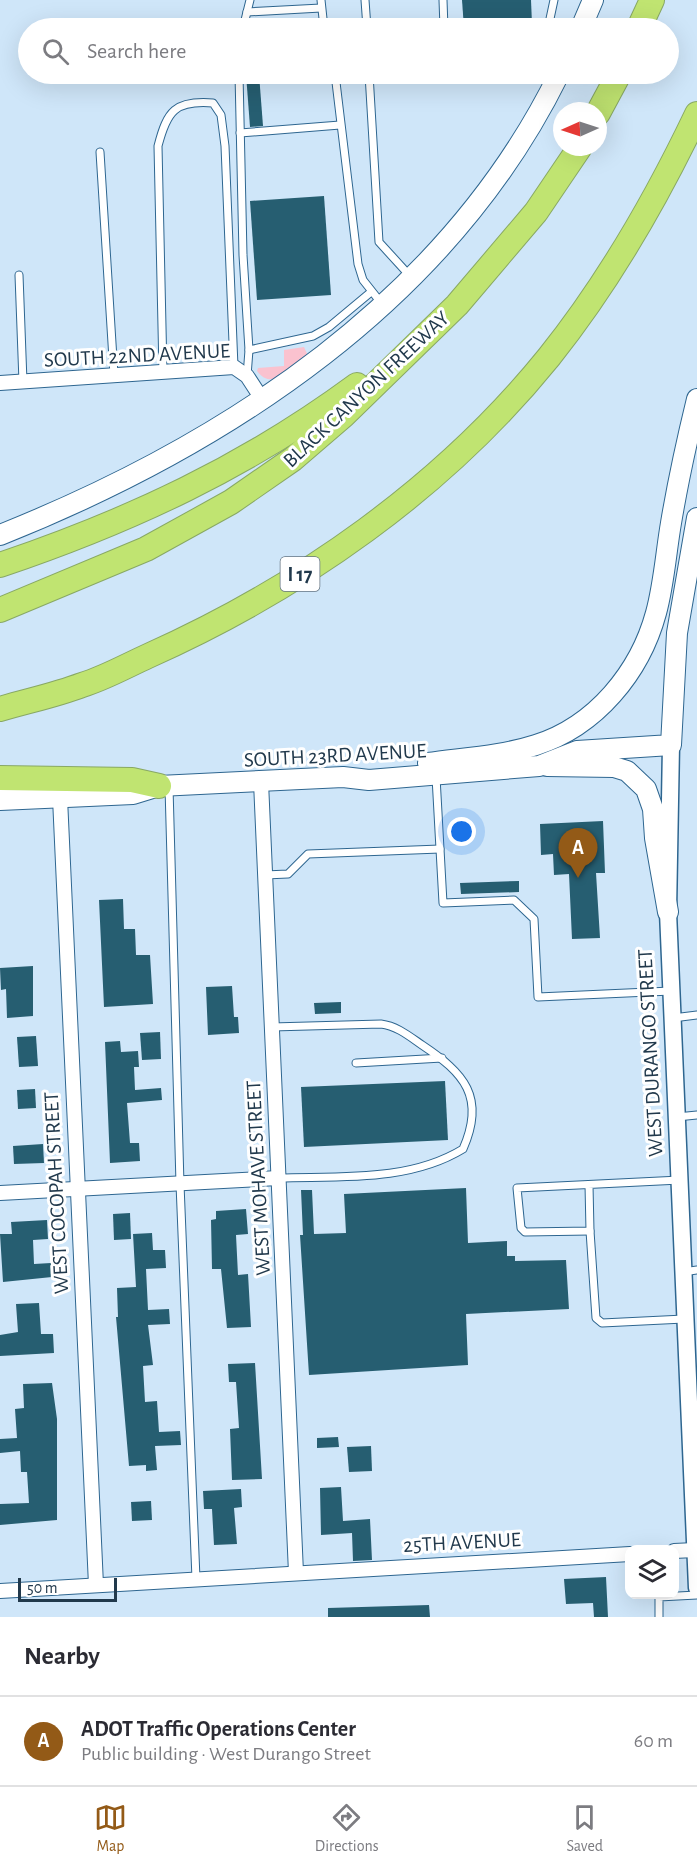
<!DOCTYPE html>
<html lang="en">
<head>
<meta charset="utf-8">
<style>
  body { margin:0; font-family:"Alegreya Sans",sans-serif; background:#f7f7f7; color:#2b2b33 }
  .controls { position:absolute; right:18px; bottom:18px; display:grid; overflow:hidden; border-radius:12px; box-shadow:0 6px 24px #0002 }
  .controls button { width:54px; height:54px; display:grid; place-items:center; padding:0; border:0; border-bottom:2px solid #e1e1e2; background:#fff; color:#2b2b33; font:30px sans-serif }
  .compass { position:absolute; left:553px; top:102px; width:54px; height:54px; border-radius:50%; background:#fff; box-shadow:0 6px 24px #0002; rotate:267deg }
  .scale { position:absolute; left:18px; bottom:15px; width:99px; box-sizing:border-box; padding-left:6px; border:3px solid #21394c; border-top:0; font-size:16px; line-height:21px; white-space:nowrap; color:#21394c; -webkit-text-stroke:4px #fff; paint-order:stroke }
  .you { position:absolute; left:462px; top:832px; width:21px; height:21px; margin:-15px; border:4px solid #fff; border-radius:50%; background:#1a73e8; box-shadow:0 0 0 9px #1a73e833 }
  .badge { display:grid; place-items:center; width:39px; height:39px; border-radius:50%; background:#935a17; color:#fff; font-size:20px; font-weight:700 }
  .pin { position:absolute; translate:-50% -50px; filter:drop-shadow(0 2px 3px #0008) }
  .pin::after { content:''; position:absolute; top:32px; width:21px; height:18px; background:inherit; clip-path:polygon(0 0,100% 0,50% 100%) }
  .list { margin:0; padding:0; list-style:none }
  h2 { display:flex; justify-content:space-between; align-items:center; height:78px; margin:0; padding:0 24px; font-size:26px }
  h2 small { font-size:20px; font-weight:400; color:#7c7c81 }
  .list li { display:grid; grid-template-columns:39px 1fr auto; gap:18px; align-items:center; box-sizing:border-box; height:90px; padding:0 24px; border-top:2px solid #e1e1e2 }
  .list b { display:block; font-size:22px; white-space:nowrap }
  .list p { margin:0; font-size:20px; white-space:nowrap; color:#7c7c81 }
  .list em { font-size:20px; font-style:normal; color:#7c7c81 }
  .icon { flex:none; width:33px; height:33px; fill:none; stroke:currentColor; stroke-width:2; stroke-linecap:round; stroke-linejoin:round }
  .map { position:relative; flex:none; width:697px; height:1617px; overflow:hidden }
  .search { position:absolute; background:#fff; box-shadow:0 6px 24px #0002; left:18px; right:18px; top:18px; height:66px; display:flex; align-items:center; gap:15px; box-sizing:border-box; padding:0 21px; border-radius:33px; color:#7c7c81; font-size:22px }
  .sheet { height:168px; background:#fff }
  nav { display:flex; justify-content:space-around; align-items:center; box-sizing:border-box; height:84px; border-top:2px solid #e1e1e2; background:#fff; font-size:16px; color:#7c7c81 }
  nav a { display:grid; justify-items:center; gap:3px }
  nav .on { color:#935a17 }
  .map>svg:first-child { display:block }
  .green { fill:#fac2cf }
  .building { fill:#265e71 }
  .lines { fill:none; stroke-linecap:round; stroke-linejoin:round }
  .service-casing { stroke:#2e6690; stroke-width:9 }
  .minor-casing { stroke:#2e6690; stroke-width:16 }
  .tertiary-casing { stroke:#2e6690; stroke-width:19 }
  .secondary-casing { stroke:#2e6690; stroke-width:22 }
  .motorway-casing { stroke:#88a864; stroke-width:26 }
  .service { stroke:#fff; stroke-width:7 }
  .minor { stroke:#fff; stroke-width:14 }
  .tertiary { stroke:#fff; stroke-width:16 }
  .secondary { stroke:#fff; stroke-width:20 }
  .motorway { stroke:#c0e471; stroke-width:24 }
  .labels { text-anchor:middle; stroke-width:6; stroke-linejoin:round; paint-order:stroke }
  .shield { fill:#fff; stroke:#647482; stroke-width:1.5 }
  .shield-label { font-size:20px; font-weight:bold; fill:#21394c }
  .street-label { font-size:21px; fill:#21394c; stroke:#fff }
</style>
</head>
<body>
<div class="map">
<svg width="697" height="1617" viewBox="0 0 697 1617">
  <rect width="100%" height="100%" fill="#cfe6f9"/>
  <path class="green" d="M304,347L309,358C294,368 272,392 257,371L258,368L284,366V350Z"/>
  <g class="building">
    <path d="M462,0H531L532,24L464,28Z"/>
    <path d="M246,74H259L263,126L250,127Z"/>
    <path d="M324,196L331,295L257,300L250,201Z"/>
    <path d="M603,821L605,873H596L600,938L572,939L569,874L554,875L553,854L541,855L540,824Z"/>
    <path d="M519,881V892L461,894L460,883Z"/>
    <path d="M123,899L124,929H135L136,955H150L153,1004L104,1007L99,900Z"/>
    <path d="M33,966V1016L7,1018L6,989L1,990L0,968Z"/>
    <path d="M232,986L234,1017H238L239,1033L208,1035L206,987Z"/>
    <path d="M341,1002V1013L315,1014L314,1003Z"/>
    <path d="M160,1032L161,1059L142,1060L140,1033Z"/>
    <path d="M36,1036L38,1066L19,1067L17,1037Z"/>
    <path d="M120,1041L121,1052L138,1051L139,1067H134L135,1090L161,1088L162,1100L127,1103L130,1143H139L140,1161L110,1163L105,1042Z"/>
    <path d="M445,1081L448,1140L304,1147L301,1087Z"/>
    <path d="M35,1089L36,1108L18,1109L17,1090Z"/>
    <path d="M43,1144L44,1163L14,1164L13,1146Z"/>
    <path d="M466,1188L468,1243L507,1241V1256H515V1261L566,1260L569,1309L466,1314L468,1365L309,1375L300,1235H303L301,1190H312L314,1234L346,1233L344,1194Z"/>
    <path d="M246,1209L248,1234L236,1235L238,1275L248,1274L251,1327L227,1328L221,1269H212L211,1220L216,1219V1211Z"/>
    <path d="M130,1213L131,1239L114,1240L113,1214Z"/>
    <path d="M47,1220L48,1239L33,1240L34,1264L51,1263L52,1277L3,1282L0,1234H12L11,1222Z"/>
    <path d="M152,1233L153,1250H165L166,1268L146,1269L148,1310L169,1309L170,1324L148,1325L153,1365L143,1366L145,1402L157,1401L159,1432L180,1431L181,1445L155,1446L157,1470L146,1471V1465L129,1466L116,1317H118L117,1288L136,1287L133,1234Z"/>
    <path d="M39,1303L41,1334H53L54,1353L0,1356V1335L18,1332L16,1304Z"/>
    <path d="M255,1363L262,1479L232,1480L230,1429L239,1428L236,1382H229L228,1364Z"/>
    <path d="M52,1383L57,1419V1520L0,1525V1504L29,1503L27,1472H21L20,1451L0,1453V1439L17,1438L15,1409L24,1408L23,1384Z"/>
    <path d="M338,1437L339,1447L317,1448V1438Z"/>
    <path d="M371,1446L372,1471L349,1472L347,1447Z"/>
    <path d="M341,1487L343,1521L370,1519L372,1560L353,1561L352,1533L321,1535L320,1488Z"/>
    <path d="M241,1489L242,1507L234,1508L237,1544L214,1545L212,1509H204L203,1491Z"/>
    <path d="M151,1501L152,1520L132,1521L131,1502Z"/>
    <path d="M606,1577L608,1617H594L593,1603L566,1604L564,1579Z"/>
    <path d="M429,1605L430,1617H328V1608Z"/>
  </g>
  <g class="lines">
    <defs>
      <g id="service">
        <path d="M321,0L324,28"/>
        <path d="M365,0L367,28"/>
        <path d="M443,0L444,28"/>
        <path d="M247,12L321,8"/>
        <path d="M243,28L250,0"/>
        <path d="M548,28L554,0"/>
        <path d="M239,74L243,255L249,350L247,376"/>
        <path d="M335,74L358,264L363,280L382,304"/>
        <path d="M369,74L379,242L410,276"/>
        <path d="M240,133L340,125"/>
        <path d="M100,152L114,375"/>
        <path d="M19,275L23,382"/>
        <path d="M249,350L313,336L329,327L371,292"/>
        <path d="M163,372L158,146C167,111 175,100 213,103L221,115L225,146L234,367"/>
        <path d="M436,777L443,903L514,900L534,919L538,997L671,991"/>
        <path d="M169,787L180,1184L196,1579"/>
        <path d="M265,875L288,874L308,854L440,849"/>
        <path d="M673,1018L697,1015"/>
        <path d="M272,1027L381,1024C397,1026 409,1036 422,1045C464,1073 486,1097 463,1149C409,1182 340,1176 279,1178"/>
        <path d="M356,1063L442,1058"/>
        <path d="M677,1117L697,1115"/>
        <path d="M589,1185L590,1231L525,1232L521,1228L517,1188L680,1180"/>
        <path d="M590,1231L596,1318L602,1323L684,1319"/>
        <path d="M683,1272L697,1270"/>
        <path d="M659,1617V1597L697,1595"/>
      </g>
      <g id="minor">
        <path d="M0,383L234,367L247,376L262,399"/>
        <path d="M261,782L296,1573"/>
        <path d="M60,798L96,1585"/>
        <path d="M0,1193L279,1178"/>
        <path d="M674,1551L695,1550"/>
        <path d="M0,1591L630,1554"/>
      </g>
      <path id="tertiary" d="M671,745L668,912L697,1588"/>
      <g id="secondary">
        <path d="M581,28L593,0"/>
        <path d="M0,535C228,444 448,300 559,74"/>
        <path d="M428,763C463,758 502,756 536,745C596,726 640,672 656,613C664,584 666,552 671,523C678,481 687,440 697,399"/>
        <path d="M547,766L614,767L627,771L646,789L653,809L655,838L668,912"/>
        <path d="M0,800L133,794L159,786L343,777L369,780L539,766L577,751L671,745L677,633L697,518"/>
      </g>
      <g id="motorway">
        <path d="M639,28L652,0"/>
        <path d="M598,113L619,74"/>
        <path d="M0,565C130,521 246,467 357,385"/>
        <path d="M0,610L146,549L231,502L293,459L343,416L457,305L536,212L580,147"/>
        <path d="M0,709C27,701 56,695 82,685C105,678 126,666 148,656C300,588 443,488 549,357C609,282 656,200 697,114"/>
        <path d="M0,778L132,780L159,786"/>
      </g>
    </defs>
    <use href="#service" class="service-casing"/>
    <use href="#minor" class="minor-casing"/>
    <use href="#tertiary" class="tertiary-casing"/>
    <use href="#secondary" class="secondary-casing"/>
    <use href="#motorway" class="motorway-casing"/>
    <use href="#service" class="service"/>
    <use href="#minor" class="minor"/>
    <use href="#tertiary" class="tertiary"/>
    <use href="#secondary" class="secondary"/>
    <use href="#motorway" class="motorway"/>
  </g>
  <g class="labels">
    <rect class="shield" x="280.5" y="557" width="39" height="34" rx="4.5"/>
    <g class="shield-label">
      <text x="300" y="581">I 17</text>
    </g>
    <g class="street-label">
      <text transform="translate(137 355) rotate(-3)" y="7">SOUTH 22ND AVENUE</text>
      <text transform="translate(366 389) rotate(-43)" y="7">BLACK CANYON FREEWAY</text>
      <text transform="translate(335 755) rotate(-3)" y="7">SOUTH 23RD AVENUE</text>
      <text transform="translate(650 1053) rotate(-93)" y="7">WEST DURANGO STREET</text>
      <text transform="translate(258 1178) rotate(-93)" y="7">WEST MOHAVE STREET</text>
      <text transform="translate(56 1193) rotate(-93)" y="7">WEST COCOPAH STREET</text>
      <text transform="translate(462 1542) rotate(-3)" y="7">25TH AVENUE</text>
    </g>
  </g>
</svg>
<div class="controls">
<button><svg class="icon" aria-label="layers" viewBox="0 0 24 24"><path d="M12 4l9 5-9 5-9-5zM3 14l9 5 9-5"/></svg></button>
</div>
<svg class="compass" viewBox="-18 -18 36 36"><path d="M0-13l5 13h-10z" fill="#e53935"/><path d="M0 13l5-13h-10z" fill="#7c7c81"/></svg>
<div class="scale">50 m</div>
<div class="you"></div>
<div class="pin badge" style="left:578px;top:878px">A</div>
<div class="search"><svg class="icon" aria-label="search" viewBox="0 0 24 24"><circle cx="10" cy="10" r="6"/><path d="M15 15l6 6"/></svg>Search here</div>
</div>
<section class="sheet">
<h2>Nearby<small></small></h2>
<ul class="list">
<li><span class="badge">A</span><div><b>ADOT Traffic Operations Center</b><p>Public building · West Durango Street</p></div><em>60 m</em></li>
</ul>
</section>
<nav>
<a class="on"><svg class="icon" aria-label="map" viewBox="0 0 24 24"><path d="M3 6l6-2 6 2 6-2v14l-6 2-6-2-6 2zM9 4v14M15 6v14"/></svg>Map</a>
<a><svg class="icon" aria-label="directions" viewBox="0 0 24 24"><path d="M12 3l9 9-9 9-9-9zM9 14v-3h6M13 9l2 2-2 2"/></svg>Directions</a>
<a><svg class="icon" aria-label="saved" viewBox="0 0 24 24"><path d="M7 4h10v16l-5-4-5 4z"/></svg>Saved</a>
</nav>
</body>
</html>
